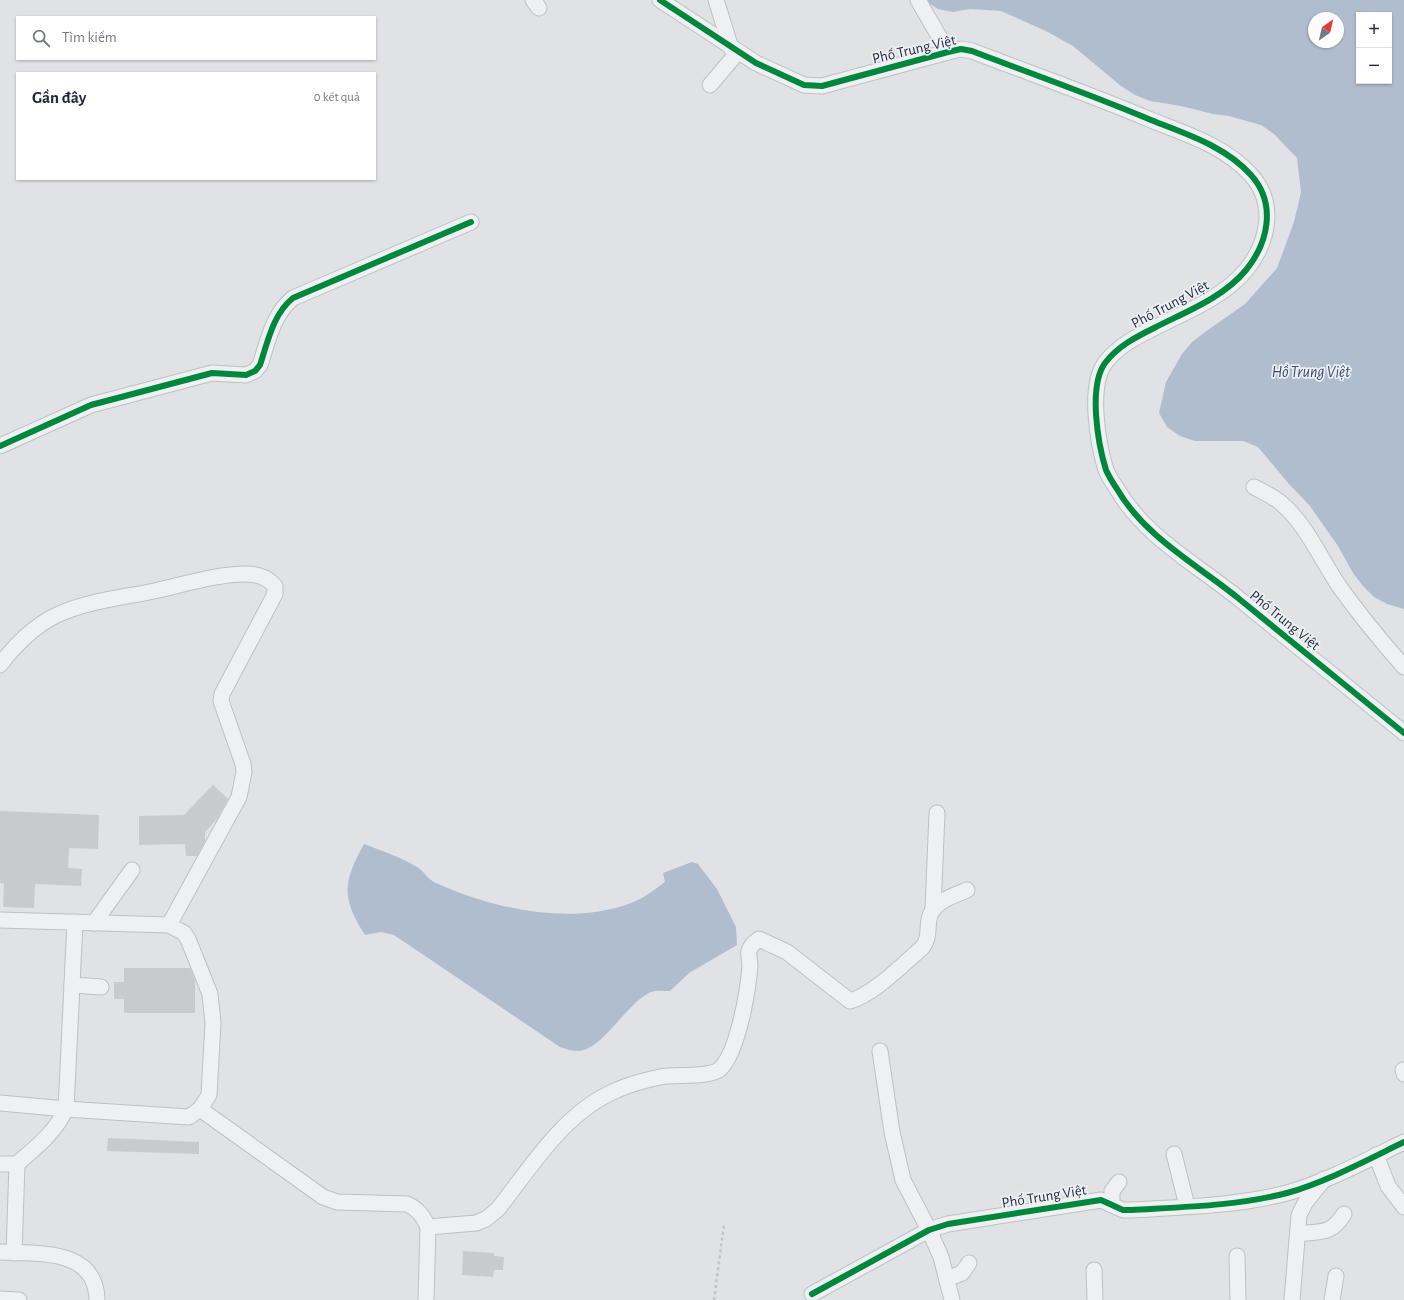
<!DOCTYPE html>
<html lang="vi">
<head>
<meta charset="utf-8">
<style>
  body { margin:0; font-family:"Alegreya Sans",sans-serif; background:#f6f6f7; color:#1f2937 }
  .controls { position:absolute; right:12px; top:12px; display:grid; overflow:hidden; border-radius:0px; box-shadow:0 1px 3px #0004 }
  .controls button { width:36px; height:36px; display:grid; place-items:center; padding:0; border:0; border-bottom:1px solid #e0e1e3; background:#fff; color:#1f2937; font:20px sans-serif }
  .compass { position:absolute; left:1308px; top:12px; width:36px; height:36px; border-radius:50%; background:#fff; box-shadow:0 1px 3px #0004; rotate:34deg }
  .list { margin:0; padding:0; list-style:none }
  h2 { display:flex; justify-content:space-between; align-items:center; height:52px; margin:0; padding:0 16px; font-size:17px }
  h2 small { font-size:13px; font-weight:400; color:#747a83 }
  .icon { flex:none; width:22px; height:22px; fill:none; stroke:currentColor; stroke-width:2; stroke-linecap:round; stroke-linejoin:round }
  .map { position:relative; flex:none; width:1404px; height:1300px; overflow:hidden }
  .search { position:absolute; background:#fff; box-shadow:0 1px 3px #0004; left:16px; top:16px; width:360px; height:44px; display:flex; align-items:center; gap:10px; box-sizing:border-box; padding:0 14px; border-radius:0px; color:#747a83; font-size:15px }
  .panel { position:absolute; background:#fff; box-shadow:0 1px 3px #0004; left:16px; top:72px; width:360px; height:108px; border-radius:0px }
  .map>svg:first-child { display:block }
  .water { fill:#afbdcf; fill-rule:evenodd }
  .building { fill:#c8cacd }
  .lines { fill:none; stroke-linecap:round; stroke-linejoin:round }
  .minor-casing { stroke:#bec0c3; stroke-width:17 }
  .path { stroke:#c2c3c8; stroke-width:2.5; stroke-dasharray:3 3; stroke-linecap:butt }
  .minor { stroke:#eff0f2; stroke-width:15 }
  .cycleway-casing { stroke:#edf0f5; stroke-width:8 }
  .cycleway { stroke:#00873e; stroke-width:6 }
  .labels { text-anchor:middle; stroke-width:3.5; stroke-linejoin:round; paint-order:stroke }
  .street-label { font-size:15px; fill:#282e3d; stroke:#edf0f5 }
  .water-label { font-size:16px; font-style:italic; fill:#334b70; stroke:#edf0f5 }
</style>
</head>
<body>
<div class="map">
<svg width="1404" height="1300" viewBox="0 0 1404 1300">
  <rect width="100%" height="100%" fill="#e0e2e5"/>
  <g class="water">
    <path d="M924,0H1404V609L1387,604L1374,597L1363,586L1353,573L1338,546L1310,506L1289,484L1258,447L1243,441H1195L1180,436L1167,427L1159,413L1166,382L1182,354L1192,342L1205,332L1245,304L1277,268L1294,222L1301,192L1297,158L1274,134L1261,125L1229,116L1213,114L1181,106L1150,101L1135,95L1121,86L1073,46L1046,31L1001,11L970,9L953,12L938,9ZM1359,15H1389V81H1359ZM1314,18H1338V42H1314Z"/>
    <path d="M364,844C382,851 401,857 417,867C424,871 428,880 436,883C493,909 570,926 631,903C643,899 655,889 665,882L663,873L692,862L698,864L717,889L736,927L737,945L689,973L670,991C664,991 656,990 651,992C626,1003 603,1050 578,1051C572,1051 566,1049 560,1047L394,935L381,932L365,935C341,898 343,882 364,844Z"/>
  </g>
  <g class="building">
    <path d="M213,785L228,799L217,819L205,832V841L197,856H186L185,844L139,845V816L184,815Z"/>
    <path d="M0,811L99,815L98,849L69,848L68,868L82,869L81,886L35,884L34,908L3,907L4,883H0Z"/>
    <path d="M124,968H190L195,980V1013H124V999H114V982H124Z"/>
    <path d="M108,1138L199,1142V1154L107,1151Z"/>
    <path d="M463,1251L494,1253V1256L504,1257L503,1270H494L493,1277L462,1275Z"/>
  </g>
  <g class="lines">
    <defs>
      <g id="minor">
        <path d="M533,0L539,8"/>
        <path d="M660,0L756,63L804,85L822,86L948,52L961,49L972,51C1032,74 1092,95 1151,120C1186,134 1225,146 1251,175C1277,204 1268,243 1246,270C1223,298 1185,312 1154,328C1136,337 1118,346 1105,363C1088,387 1098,444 1106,470C1109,477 1113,483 1117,489C1145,537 1196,564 1238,598C1293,643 1349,688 1404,733"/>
        <path d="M716,0L731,48"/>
        <path d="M918,0L948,52"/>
        <path d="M710,85L738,52"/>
        <path d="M0,446L91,405L212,373L246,375L255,371L260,365C268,341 273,314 293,298L471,222"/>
        <path d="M1254,487C1263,492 1273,496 1281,503C1307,525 1320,558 1339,586C1359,614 1381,641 1404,667"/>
        <path d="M0,665C14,646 35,625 57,615C87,601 121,598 154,591C183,585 215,574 246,574C258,574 268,578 275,586V594L222,694L221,701L243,764L244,772L239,797L169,925"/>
        <path d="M933,909L937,813"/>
        <path d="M0,920L169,925L184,933L188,939L210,994L213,1023L209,1095L200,1109L189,1117L66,1109L0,1103"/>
        <path d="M94,923L132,870"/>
        <path d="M72,985L101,987"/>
        <path d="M880,1051L892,1132L903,1180L929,1230L941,1257L952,1300"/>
        <path d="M1403,1070L1404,1074"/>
        <path d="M200,1109L323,1197L337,1202L407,1204C418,1209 423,1216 428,1227L426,1300"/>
        <path d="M1174,1154L1187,1206"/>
        <path d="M1376,1155L1388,1186L1404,1207"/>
        <path d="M0,1164H17C36,1147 55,1133 66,1109L75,922"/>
        <path d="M1112,1205V1191L1119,1182"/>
        <path d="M428,1227L476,1223L486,1219L498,1209C532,1166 564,1112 617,1090C630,1084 646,1080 660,1077C674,1074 710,1078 720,1069C738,1052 748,991 750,966C750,961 748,955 749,951C751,945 754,943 759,939L787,952L850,1001C873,995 903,964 922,948C930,937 927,931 929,919C933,901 953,896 967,890"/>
        <path d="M1298,1234C1321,1231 1331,1235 1344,1214"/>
        <path d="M0,1252C38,1254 96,1248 97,1300"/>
        <path d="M14,1253L17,1164"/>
        <path d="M1237,1256L1238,1300"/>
        <path d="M1094,1270L1095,1300"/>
        <path d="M947,1279L962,1273L969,1263"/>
        <path d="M812,1294L929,1230L948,1224L1101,1200L1123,1210H1131C1182,1207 1237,1206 1287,1193C1326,1182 1367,1160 1404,1142"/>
        <path d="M0,1299L19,1300"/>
        <path d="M1292,1300L1299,1215L1305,1203L1324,1179"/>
        <path d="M1332,1300L1336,1276"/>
      </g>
    </defs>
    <use href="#minor" class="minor-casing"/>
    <path class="path" d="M714,1300L724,1224"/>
    <use href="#minor" class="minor"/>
    <defs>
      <g id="cycleway">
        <path d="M660,0L756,63L804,85L822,86L948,52L961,49L972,51C1032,74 1092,95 1151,120C1186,134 1225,146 1251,175C1277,204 1268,243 1246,270C1223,298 1185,312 1154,328C1136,337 1118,346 1105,363C1088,387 1098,444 1106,470C1109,477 1113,483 1117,489C1145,537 1196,564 1238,598C1293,643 1349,688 1404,733"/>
        <path d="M0,446L91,405L212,373L246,375L255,371L260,365C268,341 273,314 293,298L471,222"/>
        <path d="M812,1294L929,1230L948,1224L1101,1200L1123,1210H1131C1182,1207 1237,1206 1287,1193C1326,1182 1367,1160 1404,1142"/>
      </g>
    </defs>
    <use href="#cycleway" class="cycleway-casing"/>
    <use href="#cycleway" class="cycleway"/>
  </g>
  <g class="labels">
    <g class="street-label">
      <text transform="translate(914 49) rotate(-13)" y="5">Phố Trung Việt</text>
      <text transform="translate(1170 304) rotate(-28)" y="5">Phố Trung Việt</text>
      <text transform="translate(1285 620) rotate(39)" y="5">Phố Trung Việt</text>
      <text transform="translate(1044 1196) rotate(-9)" y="5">Phố Trung Việt</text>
    </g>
    <g class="water-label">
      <text x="1311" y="377">Hồ Trung Việt</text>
    </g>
  </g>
</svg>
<div class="controls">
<button>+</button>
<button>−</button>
</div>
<svg class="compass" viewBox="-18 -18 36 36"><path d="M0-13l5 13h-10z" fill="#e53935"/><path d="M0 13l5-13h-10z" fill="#747a83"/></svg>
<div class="search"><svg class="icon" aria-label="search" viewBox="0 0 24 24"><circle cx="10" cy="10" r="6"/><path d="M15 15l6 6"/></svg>Tìm kiếm</div>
<section class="panel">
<h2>Gần đây<small>0 kết quả</small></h2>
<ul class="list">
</ul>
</section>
</div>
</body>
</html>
